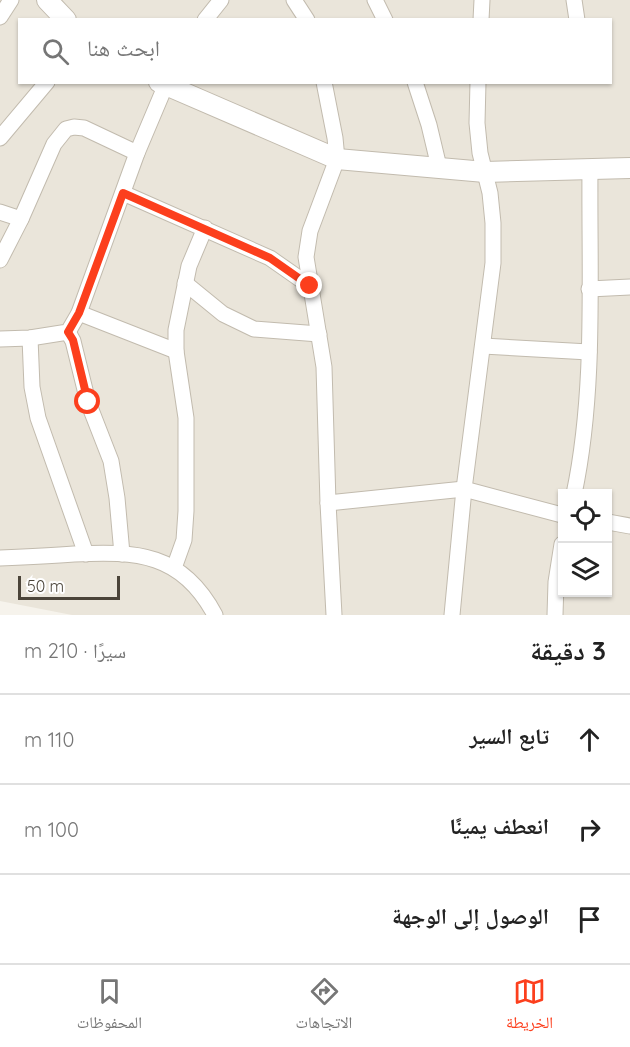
<!DOCTYPE html>
<html lang="ar">
<head>
<meta charset="utf-8">
<style>
  body { margin:0; font-family:Quicksand,"Noto Naskh Arabic",sans-serif; background:#f6f6f6; color:#222; direction:rtl }
  .controls { position:absolute; right:18px; bottom:18px; display:grid; overflow:hidden; border-radius:0px; box-shadow:0 2px 4px #0004 }
  .controls button { width:54px; height:54px; display:grid; place-items:center; padding:0; border:0; border-bottom:2px solid #e0e0e0; background:#fff; color:#222; font:30px sans-serif }
  .scale { position:absolute; left:18px; bottom:15px; width:102px; box-sizing:border-box; padding-left:6px; border:3px solid #4b4439; border-top:0; font-size:16px; line-height:21px; white-space:nowrap; color:#4b4439; -webkit-text-stroke:4px #fff; paint-order:stroke }
  .stop { position:absolute; width:18px; height:18px; margin:-14px; border:4px solid #fc3f1d; border-radius:50%; background:#fff }
  .stop.end { background:#fc3f1d; border-color:#fff; box-shadow:0 2px 6px #0008 }
  .list { margin:0; padding:0; list-style:none }
  h2 { display:flex; justify-content:space-between; align-items:center; height:78px; margin:0; padding:0 24px; font-size:26px }
  h2 small { font-size:20px; font-weight:400; color:#767676 }
  .list li { display:grid; grid-template-columns:39px 1fr auto; gap:18px; align-items:center; box-sizing:border-box; height:90px; padding:0 24px; border-top:2px solid #e0e0e0 }
  .list b { display:block; font-size:22px; white-space:nowrap }
  .list em { font-size:20px; font-style:normal; color:#767676 }
  .icon { flex:none; width:33px; height:33px; fill:none; stroke:currentColor; stroke-width:2; stroke-linecap:round; stroke-linejoin:round }
  .map { position:relative; flex:none; width:630px; height:615px; overflow:hidden; direction:ltr }
  .search { position:absolute; background:#fff; box-shadow:0 2px 4px #0004; left:18px; right:18px; top:18px; height:66px; display:flex; align-items:center; gap:15px; box-sizing:border-box; padding:0 21px; border-radius:0px; color:#767676; font-size:22px }
  .sheet { height:348px; background:#fff }
  nav { display:flex; justify-content:space-around; align-items:center; box-sizing:border-box; height:84px; border-top:2px solid #e0e0e0; background:#fff; font-size:16px; color:#767676 }
  nav a { display:grid; justify-items:center; gap:3px }
  nav .on { color:#fc3f1d }
  .map>svg:first-child { display:block }
  .residential { fill:#eae5da; fill-rule:evenodd }
  .lines { fill:none; stroke-linecap:round; stroke-linejoin:round }
  .minor-casing { stroke:#c2bbae; stroke-width:17 }
  .tertiary-casing { stroke:#c2bbae; stroke-width:22 }
  .minor { stroke:#fff; stroke-width:15 }
  .tertiary { stroke:#fff; stroke-width:20 }
  .route { stroke:#fc3f1d; stroke-width:8 }
</style>
</head>
<body>
<div class="map">
<svg width="630" height="615" viewBox="0 0 630 615">
  <rect width="100%" height="100%" fill="#f6f3ec"/>
  <path class="residential" d="M0,0H630V615H72L0,601ZM20,20H610V82H20ZM562,494H608V592H562Z"/>
  <g class="lines">
    <defs>
      <g id="minor">
        <path d="M294,0L307,20"/>
        <path d="M375,0L385,20"/>
        <path d="M574,0L577,20"/>
        <path d="M0,17L11,0"/>
        <path d="M205,20L221,0"/>
        <path d="M481,20L482,0"/>
        <path d="M324,82L335,138L337,159L310,231L306,257L324,367L328,503L334,615"/>
        <path d="M415,82L429,125L439,167"/>
        <path d="M0,138L47,82"/>
        <path d="M123,193L270,258L310,286"/>
        <path d="M0,212L21,219"/>
        <path d="M0,260L21,219L54,144L66,129L74,127L84,128L137,153"/>
        <path d="M185,283L223,314L254,329L319,334"/>
        <path d="M589,289L630,287"/>
        <path d="M79,313L176,351"/>
        <path d="M68,332L73,341L88,402L111,461L117,498L122,554"/>
        <path d="M30,338L32,387L38,418L86,554"/>
        <path d="M0,339L30,338L68,332L79,313L137,153L167,82"/>
        <path d="M483,346L589,352"/>
        <path d="M574,494C596,390 589,275 590,169"/>
        <path d="M328,503L464,489L562,515"/>
        <path d="M608,522L630,526"/>
        <path d="M0,558C25,557 49,556 74,554C137,551 182,553 215,615"/>
        <path d="M174,568L184,540L186,511V418L176,351V330L189,266L205,228"/>
        <path d="M452,615L464,489L493,263V223L490,193L480,153L477,123L478,82"/>
        <path d="M555,615L556,582L562,544"/>
      </g>
      <g id="tertiary">
        <path d="M47,0L66,20"/>
        <path d="M159,82L337,159L485,172L630,168"/>
      </g>
    </defs>
    <use href="#minor" class="minor-casing"/>
    <use href="#tertiary" class="tertiary-casing"/>
    <use href="#minor" class="minor"/>
    <use href="#tertiary" class="tertiary"/>
  </g>
  <g class="lines">
    <path class="route" d="M88,402L73,340L68,332L79,313L123,193L270,258L310,286"/>
  </g>
</svg>
<div class="controls">
<button><svg class="icon" aria-label="locate" viewBox="0 0 24 24"><circle cx="12" cy="12" r="6"/><path d="M12 2v4M12 18v4M2 12h4M18 12h4"/></svg></button>
<button><svg class="icon" aria-label="layers" viewBox="0 0 24 24"><path d="M12 4l9 5-9 5-9-5zM3 14l9 5 9-5"/></svg></button>
</div>
<div class="scale">50 m</div>
<div class="stop" style="left:88px;top:402px"></div>
<div class="stop end" style="left:310px;top:286px"></div>
<div class="search"><svg class="icon" aria-label="search" viewBox="0 0 24 24"><circle cx="10" cy="10" r="6"/><path d="M15 15l6 6"/></svg>ابحث هنا</div>
</div>
<section class="sheet">
<h2>3 دقيقة<small>سيرًا · 210 m</small></h2>
<ul class="list">
<li><svg class="icon" aria-label="ahead" viewBox="0 0 24 24"><path d="M12 20V5M6 11l6-6 6 6"/></svg><div><b>تابع السير</b></div><em>110 m</em></li>
<li><svg class="icon" aria-label="right" viewBox="0 0 24 24"><path d="M7 20v-9h11M14 6l5 5-5 5"/></svg><div><b>انعطف يمينًا</b></div><em>100 m</em></li>
<li><svg class="icon" aria-label="arrive" viewBox="0 0 24 24"><path d="M6 21V4h12l-3 4 3 4H6"/></svg><div><b>الوصول إلى الوجهة</b></div></li>
</ul>
</section>
<nav>
<a class="on"><svg class="icon" aria-label="map" viewBox="0 0 24 24"><path d="M3 6l6-2 6 2 6-2v14l-6 2-6-2-6 2zM9 4v14M15 6v14"/></svg>الخريطة</a>
<a><svg class="icon" aria-label="directions" viewBox="0 0 24 24"><path d="M12 3l9 9-9 9-9-9zM9 14v-3h6M13 9l2 2-2 2"/></svg>الاتجاهات</a>
<a><svg class="icon" aria-label="saved" viewBox="0 0 24 24"><path d="M7 4h10v16l-5-4-5 4z"/></svg>المحفوظات</a>
</nav>
</body>
</html>
